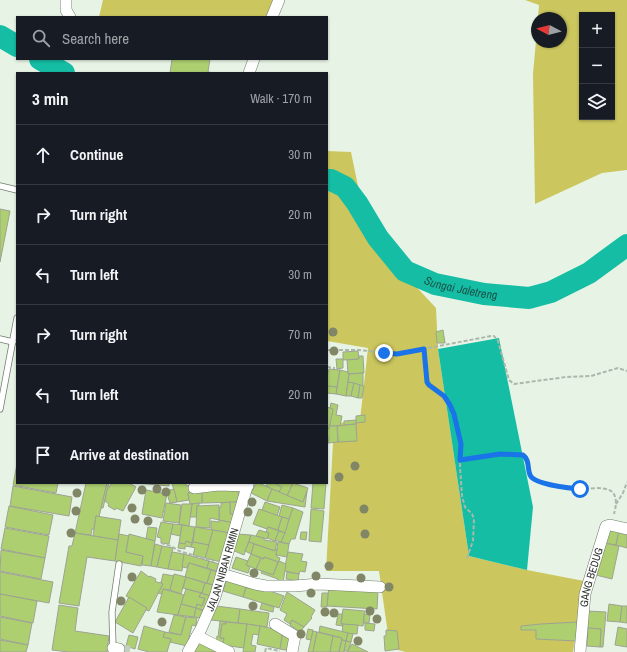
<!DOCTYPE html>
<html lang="en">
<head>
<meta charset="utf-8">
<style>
  body { margin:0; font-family:"Archivo Narrow",sans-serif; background:#20242c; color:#f1f3f6 }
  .controls { position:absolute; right:12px; top:12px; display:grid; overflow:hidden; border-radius:0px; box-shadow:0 1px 3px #0004 }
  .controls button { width:36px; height:36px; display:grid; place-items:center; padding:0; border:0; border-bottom:1px solid #363941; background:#171b24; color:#f1f3f6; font:20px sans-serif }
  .compass { position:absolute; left:531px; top:12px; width:36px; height:36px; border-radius:50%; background:#171b24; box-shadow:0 1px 3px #0004; rotate:277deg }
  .stop { position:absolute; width:12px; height:12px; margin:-9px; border:3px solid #1a73e8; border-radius:50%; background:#fff }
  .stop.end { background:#1a73e8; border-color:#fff; box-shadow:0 1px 4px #0008 }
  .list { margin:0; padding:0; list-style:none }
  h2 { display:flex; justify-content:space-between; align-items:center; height:52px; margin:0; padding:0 16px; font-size:17px }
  h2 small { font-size:13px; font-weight:400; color:#9ea1a6 }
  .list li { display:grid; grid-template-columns:26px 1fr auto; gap:12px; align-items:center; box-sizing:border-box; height:60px; padding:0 16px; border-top:1px solid #363941 }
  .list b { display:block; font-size:15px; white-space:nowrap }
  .list em { font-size:13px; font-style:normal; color:#9ea1a6 }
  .icon { flex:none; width:22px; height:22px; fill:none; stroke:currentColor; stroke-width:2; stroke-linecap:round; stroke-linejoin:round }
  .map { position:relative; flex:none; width:627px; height:652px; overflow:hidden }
  .search { position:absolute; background:#171b24; box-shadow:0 1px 3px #0004; left:16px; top:16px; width:312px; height:44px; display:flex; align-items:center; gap:10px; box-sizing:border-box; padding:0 14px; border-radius:0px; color:#9ea1a6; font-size:15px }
  .panel { position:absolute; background:#171b24; box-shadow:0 1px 3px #0004; left:16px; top:72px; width:312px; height:412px; border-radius:0px }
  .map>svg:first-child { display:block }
  .forest { fill:#cbc65d; fill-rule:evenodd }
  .water { fill:#15bda4 }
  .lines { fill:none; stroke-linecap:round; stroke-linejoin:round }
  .river { stroke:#15bda4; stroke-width:22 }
  .building { fill:#aecf70; stroke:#9da393 }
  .street-tunnel { stroke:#c2cec1; stroke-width:11; stroke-dasharray:11 5.5; stroke-linecap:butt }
  .lane-casing { stroke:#717c70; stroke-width:7 }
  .street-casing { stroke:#717c70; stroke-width:12 }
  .path { stroke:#acb7ab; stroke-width:2; stroke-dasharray:4 2; stroke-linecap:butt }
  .lane { stroke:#fff; stroke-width:5.5 }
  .street { stroke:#fff; stroke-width:11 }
  .tree { fill:#818667 }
  .route { stroke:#1a73e8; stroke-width:5 }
  .labels { text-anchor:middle; stroke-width:3.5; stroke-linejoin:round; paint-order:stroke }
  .street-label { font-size:11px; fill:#303530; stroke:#fff }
  .water-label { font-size:12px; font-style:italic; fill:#185449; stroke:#fff }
</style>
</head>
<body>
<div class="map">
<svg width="627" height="652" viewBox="0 0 627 652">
  <rect width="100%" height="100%" fill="#e7f4e5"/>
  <g class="forest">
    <path d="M103,0H276L270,17H99Z"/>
    <path d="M525,0H627V170L602,173L535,204L533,74L537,30V42H561V18H538L539,5ZM582,15H612V117H582Z"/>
    <path d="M327,151L351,152L368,235L436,308L438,349L469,556L527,570L584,581L573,652H406L390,648L379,571H326L334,424L360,420L368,348L327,341Z"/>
  </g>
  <path class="water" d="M499,338L533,507L527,570L469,556L438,349Z"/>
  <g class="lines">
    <g class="river">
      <path d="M0,36L17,46"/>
      <path d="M40,59L64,73"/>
      <path id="s1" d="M327,180H331L345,187L357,203L378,238L405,271L435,284L484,294L529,298L551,292L589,273L627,245"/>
    </g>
  </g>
  <g class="building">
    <path d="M172,59H210L208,72L215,73H170Z"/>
    <path d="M0,209L10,211L0,262Z"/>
    <path d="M443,330L445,343H437L436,332Z"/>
    <path d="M358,351L359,359L343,360V352Z"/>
    <path d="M359,356H363L364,373L348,374L347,360L359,359Z"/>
    <path d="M336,359H343V368L337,369Z"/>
    <path d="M329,369L340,370L337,387L327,386V376Z"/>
    <path d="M340,370L348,372V374H349L346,396L336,394Z"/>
    <path d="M363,373V386L348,382L349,374Z"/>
    <path d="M348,382L354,383L351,396H346Z"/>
    <path d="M354,383L360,385L358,398L351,396Z"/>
    <path d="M360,385L364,386L362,398H358Z"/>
    <path d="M327,386L337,387L336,394L327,393Z"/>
    <path d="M331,403L338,405L336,415L342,416L340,426H329L333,409L330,408Z"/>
    <path d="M327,407L333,409L329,429H327Z"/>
    <path d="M365,415V422L356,423V416Z"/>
    <path d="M356,420V424L344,425V421Z"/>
    <path d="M356,424L357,441L338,442L337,426Z"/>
    <path d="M329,426H337L338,442L328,443L329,437L327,436V429H329Z"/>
    <path d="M17,464V483H58L56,493L13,485Z"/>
    <path d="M86,483H107L99,517L96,516L94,529H92L91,535L75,533Z"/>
    <path d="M107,483H109L103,508H101Z"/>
    <path d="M112,483H129L136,487L123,511L116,508L115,510L108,506L109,504L105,501L107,490Z"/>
    <path d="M137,483H169V486Z"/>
    <path d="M172,483H186V486L191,485L192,492L188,493L189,500L177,502Z"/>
    <path d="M256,483H259L272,489L267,501L251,493Z"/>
    <path d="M268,483H274L282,487L279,492L266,486Z"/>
    <path d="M274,483H293L287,496L279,492L282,487Z"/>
    <path d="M293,483L308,488L303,502L287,496Z"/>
    <path d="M313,483H326L324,509L311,508Z"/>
    <path d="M13,486L72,497L69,516L10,506Z"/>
    <path d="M174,489L177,502L170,503L168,497L170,490Z"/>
    <path d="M238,489L239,502L202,503V490Z"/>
    <path d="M272,489L303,502L307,491L305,507L267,501Z"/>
    <path d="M146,490L167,494L162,518L142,514Z"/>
    <path d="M192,492H202V503L190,504L188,493Z"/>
    <path d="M230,502H239L237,514H230Z"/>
    <path d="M230,502V514H236L233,523L219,520V507H221V503Z"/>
    <path d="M265,502L280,507L277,516L262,510Z"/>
    <path d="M166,503L181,505L179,523L163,521Z"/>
    <path d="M199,503V506H197V517H190L192,504Z"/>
    <path d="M182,504H192L189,526L179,524Z"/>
    <path d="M219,505V520L210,518V528L196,527L197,506Z"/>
    <path d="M282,505L293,508L289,519L279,516Z"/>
    <path d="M9,506L53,515L49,535L5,527Z"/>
    <path d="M293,508L303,512L295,539H291L289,544L281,542Z"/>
    <path d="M259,509L282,517L278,530L268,527L267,529L253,524Z"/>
    <path d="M311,509L324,511L321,542L309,541Z"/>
    <path d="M96,516L121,520L118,540L93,536Z"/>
    <path d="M282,517L289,519L285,533L278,530Z"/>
    <path d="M219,520L233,523L230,533L211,530V521L219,522Z"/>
    <path d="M161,522L173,524L169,544L161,543V538L157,537Z"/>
    <path d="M173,524L182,525L180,536L171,534Z"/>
    <path d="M182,525L195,527L192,543L186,541L185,544L179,543Z"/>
    <path d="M148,527L157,528L155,541L146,539Z"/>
    <path d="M195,527L213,530L209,545L193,542Z"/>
    <path d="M268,527L279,531L275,541L267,538L269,533L266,532Z"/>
    <path d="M5,528L49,536L45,558L1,549Z"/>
    <path d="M608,528L619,531L616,545L604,543Z"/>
    <path d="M213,530L230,533L221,562L205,558Z"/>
    <path d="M259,530L269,533L267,539L256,536Z"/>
    <path d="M279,531L285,533L281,542L275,540Z"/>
    <path d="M619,531L627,533V548L616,545Z"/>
    <path d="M301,532H307L306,540L300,539Z"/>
    <path d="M75,533L118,540L115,561L87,557L79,606L59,603L69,546H72Z"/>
    <path d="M119,534L129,536L126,552L143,556L141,566L115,561Z"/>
    <path d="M129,534L155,541L151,566L142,565L143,556L126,552Z"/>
    <path d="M238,534L251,535L244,555L232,550Z"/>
    <path d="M251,535L264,538V540L277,542L275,551L249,542Z"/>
    <path d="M186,541L192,543L191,547L185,546V549L178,548L179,543L185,544Z"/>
    <path d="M193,542L209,545L205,558L193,555L195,548L191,547Z"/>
    <path d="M249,542L254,544L251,554L245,551Z"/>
    <path d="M278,542L289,544L287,557L276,555Z"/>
    <path d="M604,543L619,546L612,579L596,575Z"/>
    <path d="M155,544L162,546L157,567L151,566Z"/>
    <path d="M254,544L275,551V549H277L276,555H277V557L280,558L279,561L278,562L264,557V559L251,554Z"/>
    <path d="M162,546L173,548L168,569L157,567Z"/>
    <path d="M1,550L45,558L41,579L0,571Z"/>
    <path d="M172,552L184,554L182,571L168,569Z"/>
    <path d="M288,552L303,554L301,561L307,562L305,572L300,571L299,574L284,571Z"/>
    <path d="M184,554L209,561L207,568L189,563L187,568L182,567Z"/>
    <path d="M251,554L261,558L256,569L246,565Z"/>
    <path d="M236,557L248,561L246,565L250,567L248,573L232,568Z"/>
    <path d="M264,557L278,562L273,575L256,569L261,558L264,559Z"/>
    <path d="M209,561L219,564L216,571L207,568Z"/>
    <path d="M279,561L286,564L283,583L277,581L278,579L261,573L262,571L273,575Z"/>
    <path d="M189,563L211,570L207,583L185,577Z"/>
    <path d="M211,570L220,573L215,586L207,583Z"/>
    <path d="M141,571L149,577L150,576L156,579L155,581L159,583L160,582L163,584L149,611L146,610L147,608L126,596Z"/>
    <path d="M0,572L53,582L49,603L0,594Z"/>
    <path d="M287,572L299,574L298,581L286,579Z"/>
    <path d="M163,574L174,576L170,590L163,589L162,594L158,593L163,584L161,583Z"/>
    <path d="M174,574L186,577L181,594L170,590Z"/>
    <path d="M186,577L205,583L202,593L183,588Z"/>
    <path d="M227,578L247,584L243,597L223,591Z"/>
    <path d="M205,583L213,585L210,596L202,593Z"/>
    <path d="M250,584L284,596L279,608L243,597L246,588H249Z"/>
    <path d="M329,586L378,589L377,609L327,606Z"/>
    <path d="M163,589L184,595L178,615L157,612Z"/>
    <path d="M186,589L201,593L199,597L205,598L202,606L197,604L196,608L181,604Z"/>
    <path d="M287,592L315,610L311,617L312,618L304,627L292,620L290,624L284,620L287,614L280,610Z"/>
    <path d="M201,593L210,596L206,611L196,608L197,604L202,606L205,598L199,597Z"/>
    <path d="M322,593H328L327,607H321Z"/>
    <path d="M0,594L37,601L33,623L0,616Z"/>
    <path d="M129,597L147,608L133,633L115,622Z"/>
    <path d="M262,603L274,607L273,612L260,609Z"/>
    <path d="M181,604L196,608L194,617L178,615Z"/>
    <path d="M609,604L622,606L620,622L607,621Z"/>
    <path d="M59,605L78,608L75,631L109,636L107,652H69L52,650Z"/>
    <path d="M216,606L240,609L238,623L211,620L213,607Z"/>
    <path d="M622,606H627V623L620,622Z"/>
    <path d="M196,608L203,611L201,618L194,617Z"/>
    <path d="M240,609L269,613L267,627L238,623Z"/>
    <path d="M343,609L365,611L363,626L341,624Z"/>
    <path d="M588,611L606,612L603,647H600L601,629L586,628Z"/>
    <path d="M338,614H342L341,624H343V626L336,625Z"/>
    <path d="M364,614L370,615L369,623H364Z"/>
    <path d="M174,615L186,617L181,635L169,632Z"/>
    <path d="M0,617L32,623L28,645L0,639Z"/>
    <path d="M186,617L197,618L196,626L192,625L187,646L170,642L171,639L163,637L165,632L181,635Z"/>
    <path d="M292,620L304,627L300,632L290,625Z"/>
    <path d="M220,621L226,622V624H222L220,638H224L223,645L216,644L217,636L218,637Z"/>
    <path d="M226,622L247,624L244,648L223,645L224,638H220L222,624H226Z"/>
    <path d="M578,622L577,641L536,639V630H521V626L541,624Z"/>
    <path d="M365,623L375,624L374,631L365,630Z"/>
    <path d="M247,624L260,626L259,635L253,634L251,645L256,646L255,652H243Z"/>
    <path d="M343,624L358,625L357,634L342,633Z"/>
    <path d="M144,626L165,632L163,637L171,639L167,652H149L138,649Z"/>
    <path d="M260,626L283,631L280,649L257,644Z"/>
    <path d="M320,626L348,633L346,641L342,640V638L319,632Z"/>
    <path d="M618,627L627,629V647L615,645Z"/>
    <path d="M588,628L601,629L600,647L587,646Z"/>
    <path d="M308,629L313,630L311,640L306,639Z"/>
    <path d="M386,630L397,631L399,649L385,651L384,636H386Z"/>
    <path d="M283,631L293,636L291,651L280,649Z"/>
    <path d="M313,631L317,632L313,652H308Z"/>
    <path d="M317,632L333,636L330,652H313Z"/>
    <path d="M348,633L353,634L351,642L346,641Z"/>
    <path d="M129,635L138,637L135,649L126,646Z"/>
    <path d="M333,636L342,638L339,652H330Z"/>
    <path d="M0,640L28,645L26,652H0Z"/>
    <path d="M198,640L219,652H194Z"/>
    <path d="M342,640L346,641L344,652H339Z"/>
    <path d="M346,641L351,642L348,651H344Z"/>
    <path d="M352,644L368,652H347Z"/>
  </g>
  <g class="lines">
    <path class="street-tunnel" d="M119,649L131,652"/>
    <defs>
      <g id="lane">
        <path d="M0,186L17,190"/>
        <path d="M0,339L13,342"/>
        <path d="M0,409L17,318"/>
        <path d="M113,649L112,612L119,564"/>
      </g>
      <g id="street">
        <path d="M66,0V10L70,17"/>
        <path d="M272,17L279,0"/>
        <path d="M249,73L254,59"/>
        <path d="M194,488L218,485L248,486"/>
        <path d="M222,574L255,584L266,586H294L319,584L380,587"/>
        <path d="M275,624L295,636L292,652"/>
        <path d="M197,636L229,652"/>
        <path d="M113,648L119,649"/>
        <path id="s2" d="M188,652L201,629L215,597L248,483"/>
        <path id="s3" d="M580,652L585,594L605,529L606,526L610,525L627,529"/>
      </g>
    </defs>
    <use href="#lane" class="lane-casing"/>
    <use href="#street" class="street-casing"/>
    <g class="path">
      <path d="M424,349L427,382L444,395L450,405L454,414L461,444L460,467L462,496L465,507L472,514L474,519L473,541L467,558"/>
      <path d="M327,350H359L397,354L491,336H494L498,341L509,380L514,384L566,377L591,376L618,368L627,371"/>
      <path d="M327,367L335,368"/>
      <path d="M460,460L500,454L523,455C532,461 525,476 535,481C544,485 570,489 581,489C589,489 603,486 611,491C618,496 616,507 614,514"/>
      <path d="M616,504L623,493L627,482"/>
      <path d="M161,543L171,546L179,551L214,561"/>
      <path d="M265,652L266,648L280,651"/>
    </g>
    <use href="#lane" class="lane"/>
    <use href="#street" class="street"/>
  </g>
  <g class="tree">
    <circle cx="333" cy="332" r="4.5"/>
    <circle cx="334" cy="351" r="4.5"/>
    <circle cx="355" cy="466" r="4.5"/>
    <circle cx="339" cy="477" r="4.5"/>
    <circle cx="157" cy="489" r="4.5"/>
    <circle cx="142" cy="490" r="4.5"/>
    <circle cx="166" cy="492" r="4.5"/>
    <circle cx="77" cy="493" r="4.5"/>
    <circle cx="252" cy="502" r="4.5"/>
    <circle cx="132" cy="508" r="4.5"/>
    <circle cx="364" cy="509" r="4.5"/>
    <circle cx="76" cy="511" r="4.5"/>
    <circle cx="248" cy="512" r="4.5"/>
    <circle cx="135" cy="519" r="4.5"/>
    <circle cx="148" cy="521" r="4.5"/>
    <circle cx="71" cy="533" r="4.5"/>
    <circle cx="365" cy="534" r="4.5"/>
    <circle cx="329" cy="566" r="4.5"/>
    <circle cx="254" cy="573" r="4.5"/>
    <circle cx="316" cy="576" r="4.5"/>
    <circle cx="132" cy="577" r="4.5"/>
    <circle cx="361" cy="578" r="4.5"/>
    <circle cx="389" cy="587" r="4.5"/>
    <circle cx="311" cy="593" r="4.5"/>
    <circle cx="121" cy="601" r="4.5"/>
    <circle cx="253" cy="606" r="4.5"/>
    <circle cx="370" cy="611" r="4.5"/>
    <circle cx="325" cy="612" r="4.5"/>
    <circle cx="334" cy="613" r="4.5"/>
    <circle cx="377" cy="619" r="4.5"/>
    <circle cx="162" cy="622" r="4.5"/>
    <circle cx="301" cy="634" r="4.5"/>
    <circle cx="358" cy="641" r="4.5"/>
  </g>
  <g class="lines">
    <path class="route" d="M384,353L397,354L424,349L427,382L429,385L444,396L450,405L454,414L461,444L460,460L500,454L523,455C530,460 527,468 530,475C534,485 570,488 580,489"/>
  </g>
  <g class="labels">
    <g class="street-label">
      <text dy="4" stroke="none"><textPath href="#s2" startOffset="90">JALAN NIBAN RIMIN</textPath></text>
      <text dy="4" stroke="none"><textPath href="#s3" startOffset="76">GANG BEDUG</textPath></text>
    </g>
    <g class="water-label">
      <text dy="4" stroke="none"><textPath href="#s1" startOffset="182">Sungai Jaletreng</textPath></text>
    </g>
  </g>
</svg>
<div class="controls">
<button>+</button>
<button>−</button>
<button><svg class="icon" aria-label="layers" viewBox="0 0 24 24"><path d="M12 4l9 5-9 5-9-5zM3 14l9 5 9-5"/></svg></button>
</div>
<svg class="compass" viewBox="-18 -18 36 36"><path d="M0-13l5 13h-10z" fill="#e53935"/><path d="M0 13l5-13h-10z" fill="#9ea1a6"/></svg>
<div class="stop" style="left:580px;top:489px"></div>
<div class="stop end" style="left:384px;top:353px"></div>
<div class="search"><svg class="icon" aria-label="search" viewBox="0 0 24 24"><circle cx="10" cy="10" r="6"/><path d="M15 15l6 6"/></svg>Search here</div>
<section class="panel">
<h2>3 min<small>Walk · 170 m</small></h2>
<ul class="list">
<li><svg class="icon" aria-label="ahead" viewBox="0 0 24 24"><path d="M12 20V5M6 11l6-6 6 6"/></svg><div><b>Continue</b></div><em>30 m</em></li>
<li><svg class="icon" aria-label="right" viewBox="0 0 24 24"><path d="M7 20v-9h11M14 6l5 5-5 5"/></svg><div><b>Turn right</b></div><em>20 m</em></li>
<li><svg class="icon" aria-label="left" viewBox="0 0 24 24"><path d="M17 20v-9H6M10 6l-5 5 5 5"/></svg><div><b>Turn left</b></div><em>30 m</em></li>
<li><svg class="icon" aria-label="right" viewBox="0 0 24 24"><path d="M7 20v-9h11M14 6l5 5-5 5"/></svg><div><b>Turn right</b></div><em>70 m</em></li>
<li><svg class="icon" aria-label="left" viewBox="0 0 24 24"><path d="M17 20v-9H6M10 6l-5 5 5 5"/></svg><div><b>Turn left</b></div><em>20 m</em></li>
<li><svg class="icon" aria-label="arrive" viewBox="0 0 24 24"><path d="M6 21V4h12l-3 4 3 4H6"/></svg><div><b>Arrive at destination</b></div></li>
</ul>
</section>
</div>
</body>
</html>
